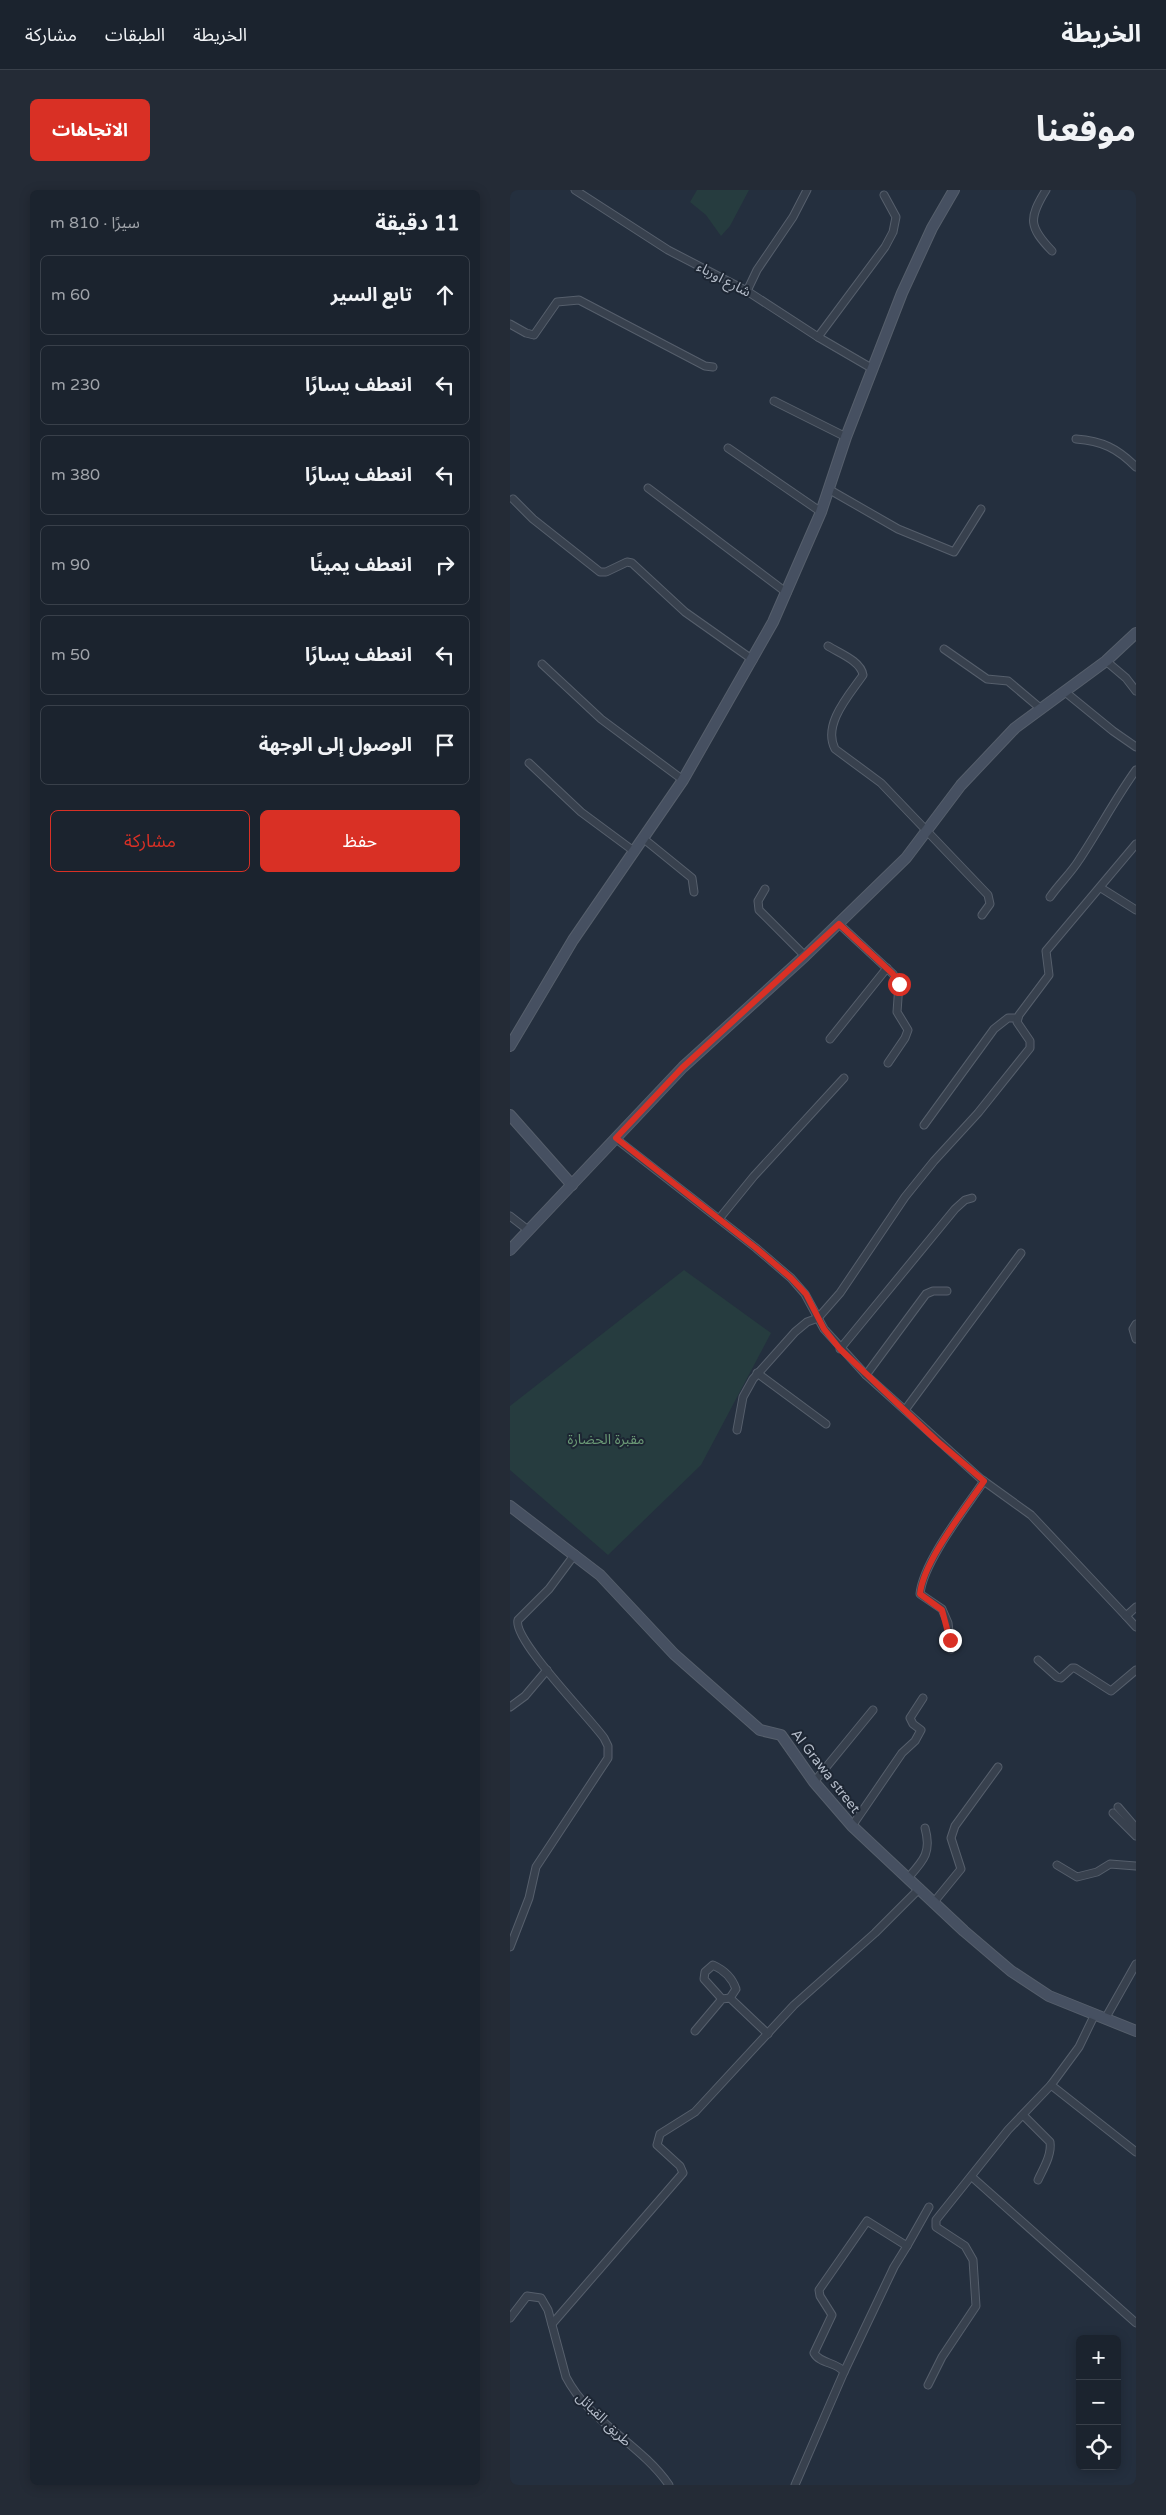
<!DOCTYPE html>
<html lang="ar">
<head>
<meta charset="utf-8">
<style>
  body { margin:0; font-family:"Varela Round","Noto Sans Arabic",sans-serif; background:#242b36; color:#f1f3f6; direction:rtl }
  .controls { position:absolute; right:15px; bottom:15px; display:grid; overflow:hidden; border-radius:8px; box-shadow:0 2px 12px #0003 }
  .controls button { width:45px; height:45px; display:grid; place-items:center; padding:0; border:0; border-bottom:1px solid #39404a; background:#1b232e; color:#f1f3f6; font:25px sans-serif }
  .stop { position:absolute; width:15px; height:15px; margin:-11px; border:4px solid #d93025; border-radius:50%; background:#fff }
  .stop.end { background:#d93025; border-color:#fff; box-shadow:0 1px 5px #0008 }
  .list { margin:0; padding:0; list-style:none }
  h2 { display:flex; justify-content:space-between; align-items:center; height:65px; margin:0; padding:0 20px; font-size:21px }
  h2 small { font-size:16px; font-weight:400; color:#a0a4aa }
  .list li { display:grid; grid-template-columns:32px 1fr auto; gap:15px; align-items:center; box-sizing:border-box; height:80px; margin:0 10px 10px; padding:0 10px; border:1px solid #39404a; border-radius:8px }
  .list b { display:block; font-size:19px; white-space:nowrap }
  .list em { font-size:16px; font-style:normal; color:#a0a4aa }
  .actions { display:flex; gap:10px; padding:15px 20px }
  .actions a { flex:1; padding:11px 0; border:1px solid #d93025; border-radius:8px; text-align:center; font-size:18px; color:#d93025 }
  .actions .main { background:#d93025; color:#fff }
  .icon { flex:none; width:28px; height:28px; fill:none; stroke:currentColor; stroke-width:2; stroke-linecap:round; stroke-linejoin:round }
  .map { position:relative; flex:none; width:626px; height:2295px; overflow:hidden; direction:ltr; border-radius:8px }
  header { display:flex; align-items:center; gap:30px; box-sizing:border-box; height:70px; padding:0 25px; background:#1b232e; border-bottom:1px solid #39404a }
  header strong { font-size:24px }
  nav { display:flex; gap:28px; margin-inline-start:auto; font-size:18px }
  .intro { display:flex; align-items:center; justify-content:space-between; box-sizing:border-box; height:120px; padding:0 30px }
  h1 { margin:0; font-size:35px }
  .button { padding:12px 22px; border-radius:8px; background:#d93025; color:#fff; font-size:18px; font-weight:700 }
  main { display:flex; gap:30px; padding:0 30px }
  aside { flex:1; background:#1b232e; border-radius:8px; box-shadow:0 2px 12px #0003 }
  .map>svg:first-child { display:block }
  .green { fill:#263c3f }
  .lines { fill:none; stroke-linecap:round; stroke-linejoin:round }
  .street-casing { stroke:#565f6c; stroke-width:9 }
  .secondary-casing { stroke:#565f6c; stroke-width:12 }
  .street { stroke:#38414e; stroke-width:7 }
  .secondary { stroke:#465061; stroke-width:10 }
  .route { stroke:#d93025; stroke-width:6 }
  .labels { text-anchor:middle; stroke-width:4; stroke-linejoin:round; paint-order:stroke }
  .street-label { font-size:14px; fill:#b4bcc9; stroke:#1d2633 }
  .park-label { font-size:14px; fill:#6b9a76; stroke:#1d2633 }
</style>
</head>
<body>
<header>
<strong>الخريطة</strong>
<nav><a>الخريطة</a><a>الطبقات</a><a>مشاركة</a></nav>
</header>
<div class="intro"><h1>موقعنا</h1><a class="button">الاتجاهات</a></div>
<main>
<div class="map">
<svg width="626" height="2295" viewBox="0 0 626 2295">
  <rect width="100%" height="100%" fill="#242f3e"/>
  <g class="green">
    <path d="M187,0H239L220,36L211,46L196,25L180,12Z"/>
    <path d="M174,1080L261,1143L191,1275L98,1365L0,1280V1216Z"/>
  </g>
  <g class="lines">
    <defs>
      <g id="street">
        <path d="M65,0L158,60L237,101L308,147L363,179"/>
        <path d="M536,0C518,29 519,37 542,61"/>
        <path d="M237,101L247,80L283,27L297,0"/>
        <path d="M0,134L16,143L24,145L47,112L69,110L195,176L203,177"/>
        <path d="M308,147L375,57L383,42L386,27L374,5"/>
        <path d="M264,211L336,247"/>
        <path d="M566,249C592,251 607,258 626,277"/>
        <path d="M218,258L311,322"/>
        <path d="M138,298L277,403"/>
        <path d="M320,300L388,339L444,362L471,319"/>
        <path d="M3,309L23,329L90,382H96L117,372L122,373L175,422L243,470"/>
        <path d="M318,456C329,463 351,471 353,485C340,504 312,534 325,559L371,593L478,705L480,714L472,725"/>
        <path d="M434,459L477,489L498,491L530,518"/>
        <path d="M596,471L616,488L626,501"/>
        <path d="M32,474L91,529L173,590"/>
        <path d="M554,501L603,541L626,557"/>
        <path d="M19,573L71,622L125,662"/>
        <path d="M134,649L182,688L184,702"/>
        <path d="M591,698L626,720"/>
        <path d="M255,699L248,711L249,720L295,766"/>
        <path d="M540,707C549,694 561,683 569,670C589,640 605,609 626,580"/>
        <path d="M329,734L383,784L389,794L387,822L398,840L395,848L378,873"/>
        <path d="M320,849L377,778"/>
        <path d="M414,935L484,839L498,828H507"/>
        <path d="M105,948L246,1058L281,1088L295,1104L314,1139L356,1185L471,1289L521,1325L616,1426L626,1417"/>
        <path d="M0,1026L18,1040"/>
        <path d="M209,1029L244,986L334,888"/>
        <path d="M626,1134L623,1139L626,1149"/>
        <path d="M330,1159L445,1019L455,1010L462,1008"/>
        <path d="M247,1183L316,1234"/>
        <path d="M356,1185L416,1104L423,1101H437"/>
        <path d="M395,1220L511,1063"/>
        <path d="M227,1240L233,1207L243,1189L285,1142L297,1132L308,1128L330,1103L395,1007L424,971L468,923L520,858V851L507,832L509,825L539,785L536,761L626,654"/>
        <path d="M616,1426L626,1437"/>
        <path d="M441,1459L438,1433L432,1419L410,1404C413,1372 455,1319 474,1291"/>
        <path d="M528,1470L547,1487L551,1488L562,1478H565L601,1501L626,1480"/>
        <path d="M0,1517L15,1506L37,1480"/>
        <path d="M304,1592L363,1520"/>
        <path d="M608,1617L626,1638"/>
        <path d="M603,1623L626,1646"/>
        <path d="M342,1636L392,1563L405,1551L411,1540L403,1534L400,1528L413,1508"/>
        <path d="M547,1675L567,1687L587,1682L600,1674L626,1676"/>
        <path d="M397,1689C413,1671 422,1663 415,1638"/>
        <path d="M424,1712L451,1679L441,1648L445,1636L488,1577"/>
        <path d="M0,1757L19,1708L26,1677L98,1568V1556L94,1548C80,1528 2,1449 8,1430L39,1399L65,1364"/>
        <path d="M212,1809L194,1789L195,1782L203,1775C214,1780 222,1787 226,1799L220,1808"/>
        <path d="M595,1829L626,1774"/>
        <path d="M185,1841L212,1809L220,1808L258,1844"/>
        <path d="M541,1895L626,1962"/>
        <path d="M514,1926L540,1952C542,1965 533,1979 528,1990"/>
        <path d="M462,1987L626,2133"/>
        <path d="M0,2128L17,2106L31,2108L38,2120L56,2187C79,2232 131,2254 159,2295"/>
        <path d="M42,2134L173,1983L170,1976L147,1955L150,1944L185,1922L284,1815L365,1743L410,1698"/>
        <path d="M334,2182L384,2077L397,2056"/>
        <path d="M418,2195L432,2167L466,2116L463,2070L455,2056L426,2037V2030L498,1940L541,1895L569,1857L585,1824"/>
        <path d="M285,2295L334,2182C327,2172 310,2174 304,2163L322,2125L310,2106L309,2100L357,2031L397,2056L419,2017"/>
      </g>
      <g id="secondary">
        <path d="M0,856L63,750L173,590L263,432L311,322L336,247L392,103L422,38L444,0"/>
        <path d="M0,925L62,995"/>
        <path d="M0,1060L173,877L295,766L396,668L451,595L505,538L596,471L626,443"/>
        <path d="M0,1316L90,1385L164,1464L250,1540L271,1545L304,1592L342,1636L454,1741L501,1781L539,1806L626,1841"/>
      </g>
    </defs>
    <use href="#street" class="street-casing"/>
    <use href="#secondary" class="secondary-casing"/>
    <use href="#street" class="street"/>
    <use href="#secondary" class="secondary"/>
  </g>
  <g class="lines">
    <path class="route" d="M389,794L383,784L329,734L172,878L106,948L246,1058L281,1088L296,1104L314,1139L330,1159L426,1250L474,1291C455,1319 413,1372 410,1404L432,1420L440,1450"/>
  </g>
  <g class="labels">
    <g class="street-label">
      <text transform="translate(214 89) rotate(28)" y="5">شارع اورباء</text>
      <text transform="translate(316 1581) rotate(52)" y="5">Al Grawa street</text>
      <text transform="translate(94 2229) rotate(44)" y="5">طريق القبائل</text>
    </g>
    <g class="park-label">
      <text x="96" y="1254">مقبرة الحضارة</text>
    </g>
  </g>
</svg>
<div class="controls">
<button>+</button>
<button>−</button>
<button><svg class="icon" aria-label="locate" viewBox="0 0 24 24"><circle cx="12" cy="12" r="6"/><path d="M12 2v4M12 18v4M2 12h4M18 12h4"/></svg></button>
</div>
<div class="stop" style="left:389px;top:794px"></div>
<div class="stop end" style="left:440px;top:1450px"></div>
</div>
<aside>
<h2>11 دقيقة<small>سيرًا · 810 m</small></h2>
<ul class="list">
<li><svg class="icon" aria-label="ahead" viewBox="0 0 24 24"><path d="M12 20V5M6 11l6-6 6 6"/></svg><div><b>تابع السير</b></div><em>60 m</em></li>
<li><svg class="icon" aria-label="left" viewBox="0 0 24 24"><path d="M17 20v-9H6M10 6l-5 5 5 5"/></svg><div><b>انعطف يسارًا</b></div><em>230 m</em></li>
<li><svg class="icon" aria-label="left" viewBox="0 0 24 24"><path d="M17 20v-9H6M10 6l-5 5 5 5"/></svg><div><b>انعطف يسارًا</b></div><em>380 m</em></li>
<li><svg class="icon" aria-label="right" viewBox="0 0 24 24"><path d="M7 20v-9h11M14 6l5 5-5 5"/></svg><div><b>انعطف يمينًا</b></div><em>90 m</em></li>
<li><svg class="icon" aria-label="left" viewBox="0 0 24 24"><path d="M17 20v-9H6M10 6l-5 5 5 5"/></svg><div><b>انعطف يسارًا</b></div><em>50 m</em></li>
<li><svg class="icon" aria-label="arrive" viewBox="0 0 24 24"><path d="M6 21V4h12l-3 4 3 4H6"/></svg><div><b>الوصول إلى الوجهة</b></div></li>
</ul>
<div class="actions"><a class="main">حفظ</a><a>مشاركة</a></div>
</aside>
</main>
</body>
</html>
